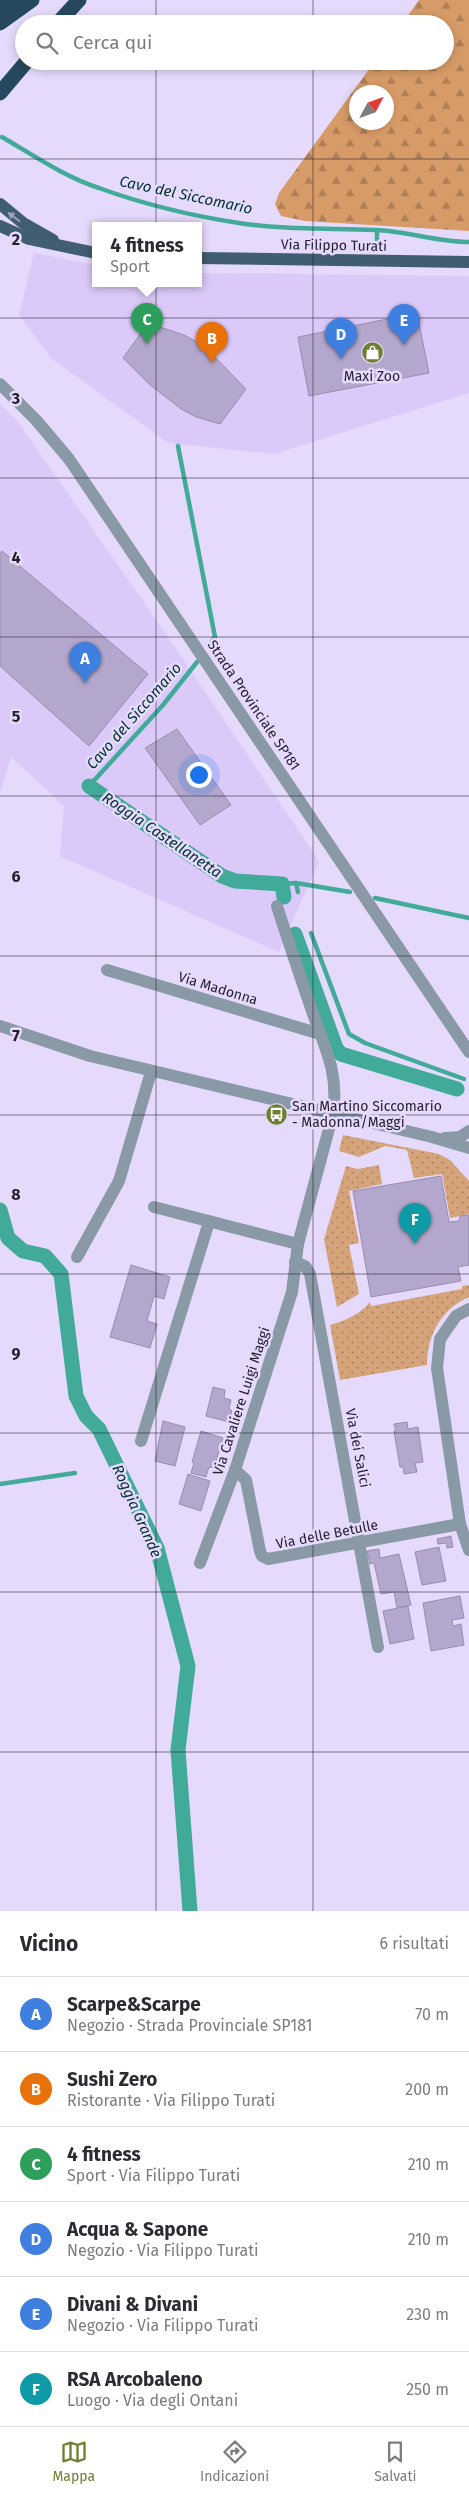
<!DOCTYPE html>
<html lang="it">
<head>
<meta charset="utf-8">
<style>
  body { margin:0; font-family:"Fira Sans",sans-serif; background:#f7f7f7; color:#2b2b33 }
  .compass { position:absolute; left:349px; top:85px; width:45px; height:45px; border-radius:50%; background:#fff; box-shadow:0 2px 8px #0003; rotate:49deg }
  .you { position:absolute; left:198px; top:774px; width:18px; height:18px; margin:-12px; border:4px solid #fff; border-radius:50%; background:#1a73e8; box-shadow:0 0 0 8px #1a73e833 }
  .badge { display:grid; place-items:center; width:32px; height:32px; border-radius:50%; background:#6e8030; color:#fff; font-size:16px; font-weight:700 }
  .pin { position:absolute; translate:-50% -41px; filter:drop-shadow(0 1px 2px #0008) }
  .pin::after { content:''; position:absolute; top:26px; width:18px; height:15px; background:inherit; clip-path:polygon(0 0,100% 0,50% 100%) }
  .popup { position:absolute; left:92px; top:222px; width:110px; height:65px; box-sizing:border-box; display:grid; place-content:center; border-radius:0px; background:#fff; filter:drop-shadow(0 1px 4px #0005); font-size:16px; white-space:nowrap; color:#7c7c81 }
  .popup b { font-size:19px; color:#2b2b33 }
  .popup::after { content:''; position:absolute; left:50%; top:100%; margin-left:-10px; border:10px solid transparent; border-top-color:#fff }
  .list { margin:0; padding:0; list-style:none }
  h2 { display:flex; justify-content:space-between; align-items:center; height:65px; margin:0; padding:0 20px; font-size:21px }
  h2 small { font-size:16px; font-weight:400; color:#7c7c81 }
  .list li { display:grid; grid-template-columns:32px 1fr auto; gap:15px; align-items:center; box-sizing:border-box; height:75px; padding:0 20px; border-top:1px solid #e1e1e2 }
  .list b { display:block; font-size:19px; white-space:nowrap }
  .list p { margin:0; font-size:16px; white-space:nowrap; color:#7c7c81 }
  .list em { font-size:16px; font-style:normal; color:#7c7c81 }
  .icon { flex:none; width:28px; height:28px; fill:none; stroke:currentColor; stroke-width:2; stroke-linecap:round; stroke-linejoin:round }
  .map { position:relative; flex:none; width:469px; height:1911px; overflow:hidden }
  .search { position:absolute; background:#fff; box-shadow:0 2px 8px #0003; left:15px; right:15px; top:15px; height:55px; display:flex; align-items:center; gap:12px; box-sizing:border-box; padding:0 18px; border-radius:28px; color:#7c7c81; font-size:19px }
  .sheet { height:515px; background:#fff }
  nav { display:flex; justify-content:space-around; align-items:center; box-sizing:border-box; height:70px; border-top:1px solid #e1e1e2; background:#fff; font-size:14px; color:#7c7c81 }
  nav a { display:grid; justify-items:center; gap:2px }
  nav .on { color:#6e8030 }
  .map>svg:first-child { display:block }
  .built { fill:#dbcaf9 }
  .grass { fill:url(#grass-dots) }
  .forest { fill:url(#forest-firs); fill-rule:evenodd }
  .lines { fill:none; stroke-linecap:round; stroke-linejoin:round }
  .stream { stroke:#42aa99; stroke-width:4.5 }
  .canal { stroke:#42aa99; stroke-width:15 }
  .building { fill:#b4a7cd; stroke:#998cb1 }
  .minor { stroke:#8999a5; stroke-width:12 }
  .major { stroke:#415d72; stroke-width:12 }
  .highway { stroke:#26485f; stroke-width:15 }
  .oneway { fill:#9ba2bd }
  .grid { fill:none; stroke:#241e2d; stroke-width:1; stroke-opacity:0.55 }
  .labels { text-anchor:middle; stroke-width:5; stroke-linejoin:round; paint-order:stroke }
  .street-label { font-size:14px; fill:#241e2d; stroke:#e5dafb }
  .poi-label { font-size:14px; fill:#241e2d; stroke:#e5dafb }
  .water-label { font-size:15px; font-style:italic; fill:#00322b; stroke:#e5dafb }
  .grid-label { font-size:16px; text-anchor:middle; font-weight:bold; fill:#241e2d; stroke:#e5dafb; stroke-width:5; stroke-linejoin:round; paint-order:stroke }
</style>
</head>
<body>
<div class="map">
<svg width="469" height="1911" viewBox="0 0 469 1911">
  <defs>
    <pattern id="grass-dots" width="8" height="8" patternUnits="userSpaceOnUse" patternTransform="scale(1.25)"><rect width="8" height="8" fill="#d5a47b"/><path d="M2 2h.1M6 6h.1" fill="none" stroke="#ad8565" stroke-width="1.8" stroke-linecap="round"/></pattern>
    <pattern id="forest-firs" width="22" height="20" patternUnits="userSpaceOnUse" patternTransform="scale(1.25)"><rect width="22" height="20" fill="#d79b68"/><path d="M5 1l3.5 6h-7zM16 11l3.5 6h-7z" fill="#ae7e56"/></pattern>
  </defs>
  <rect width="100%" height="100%" fill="#e5dafb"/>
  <g class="built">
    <path d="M34,253L96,265V283H198V273L469,276V393L274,454L168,443L52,359L19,315Z"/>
    <path d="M0,404L18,422L164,631L319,861L279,952L60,856L64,806L11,757L0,793Z"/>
  </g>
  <g class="grass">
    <path d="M343,1135L439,1154L450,1160L469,1181V1214L450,1218L442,1174L414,1178L407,1150L385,1146L359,1157L339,1151Z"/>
    <path d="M379,1165L382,1184L349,1191L359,1243L349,1245L359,1294L337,1307L324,1239L346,1166L358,1169Z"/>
    <path d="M469,1285V1297C441,1309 427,1336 427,1365L340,1380L330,1325C344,1321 361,1314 370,1302L371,1306L462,1289V1286Z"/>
  </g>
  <path class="forest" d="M419,0H469V231L305,221L281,216L275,204L279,193L375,61H445V24H402ZM356,92H386V122H356Z"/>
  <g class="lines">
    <g class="stream">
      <path d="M2,137C33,155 65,177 99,188C143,204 193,216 239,223C284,230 330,228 375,230C407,231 437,242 469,242"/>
      <path d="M377,245V230"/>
      <path d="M178,446L215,637L209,646"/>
      <path d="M89,786L163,705L197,662"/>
      <path d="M296,883L298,892"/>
      <path d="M282,884L296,883L350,892"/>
      <path d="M375,898L469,918"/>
      <path d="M311,933L349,1034L365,1043L464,1079"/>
      <path d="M0,1484L75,1473"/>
    </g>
    <g class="canal">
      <path d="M89,786L222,876L235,881L282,884L284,897"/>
      <path d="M295,934L336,1048L341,1054L457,1089"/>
      <path d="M0,1210L8,1238L23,1251L45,1256L61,1274L76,1396L86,1416L99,1429L157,1548L188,1666L178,1750L190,1911"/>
    </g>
  </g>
  <g class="building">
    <path d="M417,313L429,373L309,396L298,337Z"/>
    <path d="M148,323L184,335L204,346L246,389L220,424L196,417L181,409L149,384L123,358Z"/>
    <path d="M2,551L148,674L89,746L0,666V553Z"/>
    <path d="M177,729L231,805L200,825L145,748Z"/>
    <path d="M441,1176L449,1222L459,1221L460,1216L469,1215V1265L458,1267L461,1281L371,1297L353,1191Z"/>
    <path d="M131,1265L170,1277L164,1299L154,1296L147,1321L157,1324L150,1348L110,1337Z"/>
    <path d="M213,1387L225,1390L224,1398L231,1400L229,1408L232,1411L229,1422L206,1416Z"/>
    <path d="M163,1421L185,1427L175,1466L155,1461Z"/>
    <path d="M407,1422L408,1429L418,1427L423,1462L415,1463L417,1472L404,1474L403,1467H400L394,1431H396L394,1424Z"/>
    <path d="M201,1431L223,1438L214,1468L209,1467L206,1477L191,1473L194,1463L192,1462Z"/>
    <path d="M188,1474L210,1481L201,1511L179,1504Z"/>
    <path d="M451,1536L453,1547L447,1548L446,1543L438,1544L437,1539Z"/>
    <path d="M439,1547L446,1581L422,1585L415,1552Z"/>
    <path d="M379,1549L380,1558L399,1554L411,1605L397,1608L394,1592L381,1594L374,1563L370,1564L367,1551Z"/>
    <path d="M460,1596L464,1618L452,1620L453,1626L461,1624L464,1645L431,1651L423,1603Z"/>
    <path d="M408,1606L414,1639L390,1644L383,1611Z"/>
  </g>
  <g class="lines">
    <g class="minor">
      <path d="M0,384L36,420L69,459L469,1052"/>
      <path d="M107,970L320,1034"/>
      <path d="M0,1026L90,1056L432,1137L469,1148"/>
      <path d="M445,1138L460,1137L469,1131"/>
      <path d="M154,1207L298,1244"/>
      <path d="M77,1257L119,1181L151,1072"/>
      <path d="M295,1262L305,1266L310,1274L378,1647"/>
      <path d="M469,1309L456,1316L440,1339L437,1368L460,1524L469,1550"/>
      <path d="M141,1441L209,1222"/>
      <path d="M235,1470L246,1480L260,1551L262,1556L268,1559L460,1524"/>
      <path d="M200,1563L235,1470L292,1292L298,1244L333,1114C339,1072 325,1049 312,1011C300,976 288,941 277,906"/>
    </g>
    <g class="major">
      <path d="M0,204L23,223L53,240"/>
      <path d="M0,226L29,239L96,253"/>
      <path d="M198,258L469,262"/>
    </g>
    <g class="highway">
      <path d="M0,9L13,0"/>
      <path d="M0,23L32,0"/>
      <path d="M57,24L79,0"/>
      <path d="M0,93L27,61"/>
    </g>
  </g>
  <defs><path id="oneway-solid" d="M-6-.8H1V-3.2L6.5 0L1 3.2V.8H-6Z" transform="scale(1.25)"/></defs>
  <use class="oneway" href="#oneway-solid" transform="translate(14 217) rotate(-143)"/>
  <path class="grid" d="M156,0V24M313,0V24M156,61V1911M313,61V1911M0,159H469M0,318H469M0,478H469M0,637H469M0,796H469M0,956H469M0,1115H469M0,1274H469M0,1433H469M0,1592H469M0,1752H469"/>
  <defs>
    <symbol id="shop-disc" viewBox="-11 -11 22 22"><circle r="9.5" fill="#6e8030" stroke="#e5dafb"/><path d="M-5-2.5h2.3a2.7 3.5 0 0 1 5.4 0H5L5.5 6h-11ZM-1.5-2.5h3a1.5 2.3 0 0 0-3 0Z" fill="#fff"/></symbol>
    <symbol id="bus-disc" viewBox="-11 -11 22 22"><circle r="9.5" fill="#6e8030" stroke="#e5dafb"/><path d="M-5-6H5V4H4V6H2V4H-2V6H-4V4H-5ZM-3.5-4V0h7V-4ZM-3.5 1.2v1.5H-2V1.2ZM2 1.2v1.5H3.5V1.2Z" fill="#fff"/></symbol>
  </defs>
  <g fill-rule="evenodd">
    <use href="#shop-disc" x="360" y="340" width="25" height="25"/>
    <use href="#bus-disc" x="264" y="1102" width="25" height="25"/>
  </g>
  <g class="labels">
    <g class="street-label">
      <text transform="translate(334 245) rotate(1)" y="5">Via Filippo Turati</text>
      <text transform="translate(254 705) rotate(56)" y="5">Strada Provinciale SP181</text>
      <text transform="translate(218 988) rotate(17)" y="5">Via Madonna</text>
      <text transform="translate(241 1401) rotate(-72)" y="5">Via Cavaliere Luigi Maggi</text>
      <text transform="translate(358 1448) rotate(79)" y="5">Via dei Salici</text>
      <text transform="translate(327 1534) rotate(-11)" y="5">Via delle Betulle</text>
    </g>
    <g class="poi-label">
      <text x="372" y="381">Maxi Zoo</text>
      <text x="292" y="1111" text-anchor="start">San Martino Siccomario<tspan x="292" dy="16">- Madonna/Maggi</tspan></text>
    </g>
    <g class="water-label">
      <text transform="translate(186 195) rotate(12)" y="5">Cavo del Siccomario</text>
      <text transform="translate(134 716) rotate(-49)" y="5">Cavo del Siccomario</text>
      <text transform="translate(162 835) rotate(34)" y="5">Roggia Castellanetta</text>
      <text transform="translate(137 1511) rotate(66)" y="5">Roggia Grande</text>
    </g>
  </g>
  <g class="grid-label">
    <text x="16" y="245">2</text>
    <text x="16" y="404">3</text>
    <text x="16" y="563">4</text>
    <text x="16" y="722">5</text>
    <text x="16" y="882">6</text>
    <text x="16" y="1041">7</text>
    <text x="16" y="1200">8</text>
    <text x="16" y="1359">9</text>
  </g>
</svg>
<svg class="compass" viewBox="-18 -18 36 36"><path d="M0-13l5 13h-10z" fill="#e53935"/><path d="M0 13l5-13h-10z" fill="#7c7c81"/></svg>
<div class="you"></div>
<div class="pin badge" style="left:85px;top:683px;background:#3f7fe0">A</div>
<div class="pin badge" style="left:212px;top:363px;background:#e8710a">B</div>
<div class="pin badge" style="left:147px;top:344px;background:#2e9e5b">C</div>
<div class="popup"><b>4 fitness</b>Sport</div>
<div class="pin badge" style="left:341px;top:359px;background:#3f7fe0">D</div>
<div class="pin badge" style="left:404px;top:345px;background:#3f7fe0">E</div>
<div class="pin badge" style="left:415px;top:1244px;background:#0f9aa8">F</div>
<div class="search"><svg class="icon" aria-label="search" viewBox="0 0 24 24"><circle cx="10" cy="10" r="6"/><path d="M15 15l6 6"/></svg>Cerca qui</div>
</div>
<section class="sheet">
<h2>Vicino<small>6 risultati</small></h2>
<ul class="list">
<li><span class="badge" style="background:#3f7fe0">A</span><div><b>Scarpe&amp;Scarpe</b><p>Negozio · Strada Provinciale SP181</p></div><em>70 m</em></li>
<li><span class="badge" style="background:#e8710a">B</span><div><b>Sushi Zero</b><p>Ristorante · Via Filippo Turati</p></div><em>200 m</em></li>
<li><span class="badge" style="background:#2e9e5b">C</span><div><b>4 fitness</b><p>Sport · Via Filippo Turati</p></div><em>210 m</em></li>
<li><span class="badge" style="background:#3f7fe0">D</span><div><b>Acqua &amp; Sapone</b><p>Negozio · Via Filippo Turati</p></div><em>210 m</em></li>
<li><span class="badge" style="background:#3f7fe0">E</span><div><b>Divani &amp; Divani</b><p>Negozio · Via Filippo Turati</p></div><em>230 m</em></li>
<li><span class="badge" style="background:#0f9aa8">F</span><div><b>RSA Arcobaleno</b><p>Luogo · Via degli Ontani</p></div><em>250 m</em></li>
</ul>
</section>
<nav>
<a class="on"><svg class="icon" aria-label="map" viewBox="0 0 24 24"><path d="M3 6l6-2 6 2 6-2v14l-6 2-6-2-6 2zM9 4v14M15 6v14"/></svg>Mappa</a>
<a><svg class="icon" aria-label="directions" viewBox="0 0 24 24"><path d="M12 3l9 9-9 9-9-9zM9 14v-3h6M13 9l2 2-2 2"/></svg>Indicazioni</a>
<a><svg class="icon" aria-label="saved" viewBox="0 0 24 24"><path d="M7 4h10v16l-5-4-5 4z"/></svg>Salvati</a>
</nav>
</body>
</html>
